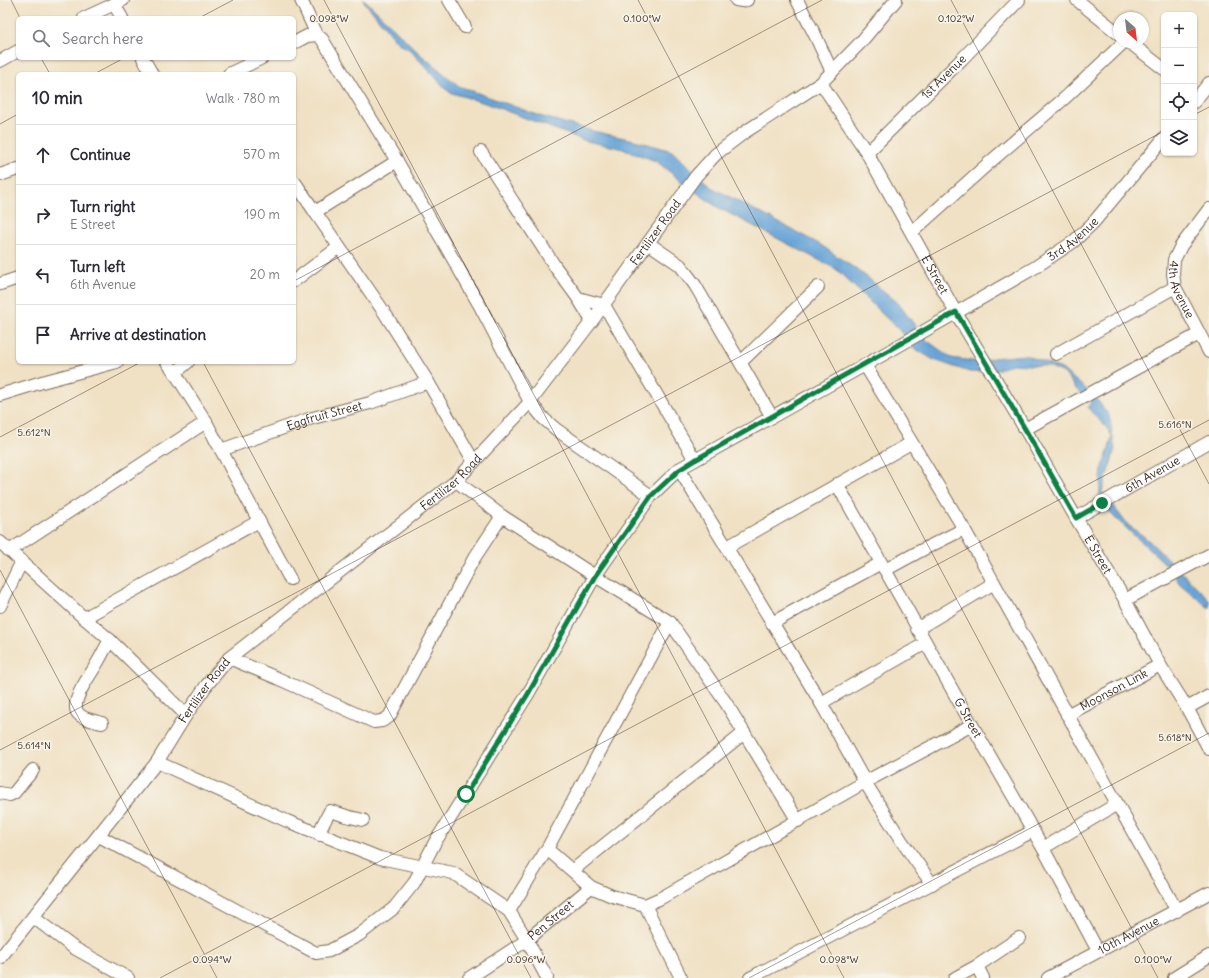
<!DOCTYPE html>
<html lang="en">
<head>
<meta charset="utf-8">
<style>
  body { margin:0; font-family:Delius,sans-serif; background:#f2f2f3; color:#2b2b33 }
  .controls { position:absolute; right:12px; top:12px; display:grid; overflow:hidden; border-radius:6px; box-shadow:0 1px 3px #0004 }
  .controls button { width:36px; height:36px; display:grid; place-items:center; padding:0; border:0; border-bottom:1px solid #e1e1e2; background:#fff; color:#2b2b33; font:20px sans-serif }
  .compass { position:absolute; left:1113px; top:12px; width:36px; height:36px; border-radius:50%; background:#fff; box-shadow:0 1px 3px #0004; rotate:152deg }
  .stop { position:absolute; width:12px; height:12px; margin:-9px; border:3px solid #0b8043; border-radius:50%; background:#fff }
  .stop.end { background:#0b8043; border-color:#fff; box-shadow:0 1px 4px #0008 }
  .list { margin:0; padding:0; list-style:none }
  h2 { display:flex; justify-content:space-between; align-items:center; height:52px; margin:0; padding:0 16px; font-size:17px }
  h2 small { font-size:13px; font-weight:400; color:#7c7c81 }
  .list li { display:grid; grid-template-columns:26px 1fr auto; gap:12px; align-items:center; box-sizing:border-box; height:60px; padding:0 16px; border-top:1px solid #e1e1e2 }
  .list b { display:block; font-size:15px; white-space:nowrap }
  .list p { margin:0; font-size:13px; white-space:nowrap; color:#7c7c81 }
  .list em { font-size:13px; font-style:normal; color:#7c7c81 }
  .icon { flex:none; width:22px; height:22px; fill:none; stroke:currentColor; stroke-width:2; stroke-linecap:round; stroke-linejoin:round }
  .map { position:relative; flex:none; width:1209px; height:978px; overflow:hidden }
  .search { position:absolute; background:#fff; box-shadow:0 1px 3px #0004; left:16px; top:16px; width:280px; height:44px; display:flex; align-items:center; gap:10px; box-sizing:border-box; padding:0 14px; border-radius:6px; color:#7c7c81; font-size:15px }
  .panel { position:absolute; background:#fff; box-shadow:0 1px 3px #0004; left:16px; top:72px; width:280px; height:292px; border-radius:6px }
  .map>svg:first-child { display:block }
  .water { fill:#67a4d8; stroke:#51677b }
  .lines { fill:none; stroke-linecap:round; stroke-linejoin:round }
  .minor-casing { stroke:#7a6a58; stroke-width:14 }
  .minor { stroke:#fff; stroke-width:12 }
  .route { stroke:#0b8043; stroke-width:5 }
  .ticks { fill:none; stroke:#3b2a1e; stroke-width:1; stroke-opacity:0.45 }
  .labels { text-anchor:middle; stroke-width:3.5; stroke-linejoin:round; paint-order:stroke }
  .street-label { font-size:12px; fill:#3b2a1e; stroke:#f7f3e8 }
  .ticks-label { font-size:10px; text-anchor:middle; fill:#3b2a1e; stroke:#f7f3e8; stroke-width:3.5; stroke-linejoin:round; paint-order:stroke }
</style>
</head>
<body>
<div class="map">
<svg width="1209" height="978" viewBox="0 0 1209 978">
  <rect width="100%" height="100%" fill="#f7f3e8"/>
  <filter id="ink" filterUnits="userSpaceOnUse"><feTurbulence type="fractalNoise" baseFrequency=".025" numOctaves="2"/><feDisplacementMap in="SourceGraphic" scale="8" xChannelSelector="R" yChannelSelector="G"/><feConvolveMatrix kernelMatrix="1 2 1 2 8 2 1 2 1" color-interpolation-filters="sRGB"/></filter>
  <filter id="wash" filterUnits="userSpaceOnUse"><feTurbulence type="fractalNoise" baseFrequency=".012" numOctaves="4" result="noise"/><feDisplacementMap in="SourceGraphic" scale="16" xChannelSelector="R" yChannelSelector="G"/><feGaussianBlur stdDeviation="0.9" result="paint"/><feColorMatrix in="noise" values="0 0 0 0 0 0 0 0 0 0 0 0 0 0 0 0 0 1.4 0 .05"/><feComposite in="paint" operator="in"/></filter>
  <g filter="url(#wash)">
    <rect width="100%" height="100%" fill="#f0e1c4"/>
    <path class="water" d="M363,0H365L420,54L459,86L540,116L593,131L638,141L672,151L711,187L821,245L867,277L898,303L925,339L951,358L980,362L993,358L1025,355L1062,369L1093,395L1109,415L1115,449L1102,492L1128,525L1146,538L1209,599V608L1180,584L1169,567L1113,516L1099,498L1102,470L1110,445L1112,436L1106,427L1087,407L1091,404L1075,388L1064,373L1048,366L1012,364L988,373L969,372L934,360L914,348L900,331L836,269L717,207L685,184L656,161L620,148L586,141L488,104L449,92L409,49L398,43Z"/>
  </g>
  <g filter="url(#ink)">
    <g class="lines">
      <defs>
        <g id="minor">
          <path d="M301,0L317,35"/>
          <path d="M449,0L465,27"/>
          <path d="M736,0L742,1L747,0"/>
          <path d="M797,0L816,37L832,72"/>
          <path d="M1077,0L1119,34"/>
          <path d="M114,4L122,18"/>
          <path d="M84,18L123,0"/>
          <path d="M1129,42L1164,69"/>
          <path d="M294,43L307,36L317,35L322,39L397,161"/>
          <path d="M143,58L152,74"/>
          <path d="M0,61L18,51"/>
          <path d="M229,74L262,58"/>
          <path id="s1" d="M821,83L867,153L956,313L1025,429L1076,518L1125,600L1160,665L1187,708L1209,749"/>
          <path d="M1194,102L1209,83"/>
          <path d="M481,152L556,268L578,298L592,321"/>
          <path id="s2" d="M867,153L962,59L1019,0"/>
          <path d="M0,175L18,169"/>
          <path d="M294,181L315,212"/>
          <path id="s3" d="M1209,209L1181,246L1174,260L1173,274L1175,287L1209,352"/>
          <path d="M912,232L990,162L1066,97L1124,42"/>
          <path d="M648,243L680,265L695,285L772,417"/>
          <path d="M294,281L339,247"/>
          <path d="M0,284L18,278"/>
          <path d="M1056,354L1175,287"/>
          <path d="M167,362L175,373"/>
          <path d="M188,362L175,373L206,422L290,579"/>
          <path d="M741,362L818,287"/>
          <path d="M865,365L964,529L1177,911"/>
          <path d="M0,395L42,382L117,362"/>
          <path d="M1025,429L1199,334"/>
          <path id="s4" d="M221,450L309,419L370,403L428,382"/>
          <path id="s5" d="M695,460L865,365L1034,268L1073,242L1093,223L1164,138"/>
          <path d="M474,462L428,382L384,312L315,212L397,161L480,306L530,402L544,419L557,430L651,496"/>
          <path d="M679,469L821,703L865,782L901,840L932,884"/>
          <path d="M456,481L502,516L595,576L670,622L726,703L798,821"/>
          <path id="s6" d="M837,484L972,725L1043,848L1098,951"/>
          <path id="s7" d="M1076,518L1209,442"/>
          <path d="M0,542L84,618L110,640L186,715"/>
          <path d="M727,547L911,443"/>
          <path d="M9,551L206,422"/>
          <path d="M885,570L922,550L964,529"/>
          <path d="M1125,600L1209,555"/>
          <path d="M0,606L22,561"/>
          <path d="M84,618L259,521"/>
          <path d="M772,623L881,563"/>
          <path d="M917,629L994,583"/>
          <path d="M229,658L277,678L374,722L382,721L389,717L473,560L502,516"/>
          <path d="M821,703L926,643"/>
          <path d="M1187,708L1209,696"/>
          <path id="s8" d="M1067,715L1160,665"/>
          <path d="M102,723C95,721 81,719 77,712C71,699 90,676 96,665C101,657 105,648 110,640"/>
          <path d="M157,762L287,821L380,858L453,873L509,911L527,940L547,978"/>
          <path d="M0,793L10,795L14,793L33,770"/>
          <path d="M320,835L322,826L330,811L334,812L346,816L363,820"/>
          <path d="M99,836L316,953L329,951L359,935L394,908L414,883L434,844L528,694L595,576L651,496L679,469L695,460L604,305L578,298"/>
          <path d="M1043,848L1117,804"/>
          <path d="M547,849L591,887L612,896L645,905L661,898L865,782L972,725"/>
          <path d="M573,870L744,733"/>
          <path d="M645,905L681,978"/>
          <path d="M509,911L547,849L670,622"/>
          <path d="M33,917L74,948L128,978"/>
          <path id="s9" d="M0,958L157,762L186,715L206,686L229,658L456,481L530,402L592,321L696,176L716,154L745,132L821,83L861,42L896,0"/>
          <path d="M977,966L983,978"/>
          <path id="s10" d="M469,978L527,940L591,887"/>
          <path d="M750,978L1033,831"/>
          <path d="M955,978L977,966L1019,938"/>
          <path id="s11" d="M1048,978L1209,893"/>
          <path d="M1174,978L1209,956"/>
        </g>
      </defs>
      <use href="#minor" class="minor-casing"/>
      <use href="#minor" class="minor"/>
    </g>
  </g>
  <g class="lines" filter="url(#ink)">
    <path class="route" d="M466,794L528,694L595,576L651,496L679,470L695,460L956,312L1025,429L1076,518L1102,503"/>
  </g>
  <path class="ticks" d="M11,0L20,18M324,0L844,978M638,0L1158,978M951,0L1209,484M199,18L233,0M41,58L50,74M94,74L124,58M1194,115L1209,107M0,124L18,114M294,281L822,0M203,362L531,978M0,437L141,362M0,570L217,978M0,750L1164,131M160,978L1209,420M749,978L1209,733"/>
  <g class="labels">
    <g class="street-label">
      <text dy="4" stroke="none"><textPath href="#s2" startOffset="108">1st Avenue</textPath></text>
      <text dy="4" stroke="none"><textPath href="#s9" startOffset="985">Fertilizer Road</textPath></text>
      <text dy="4" stroke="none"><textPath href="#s5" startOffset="438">3rd Avenue</textPath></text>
      <text dy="4" stroke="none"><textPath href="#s1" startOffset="223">E Street</textPath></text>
      <text dy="4" stroke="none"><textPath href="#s3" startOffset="93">4th Avenue</textPath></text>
      <text dy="4" stroke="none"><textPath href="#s4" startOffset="109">Eggfruit Street</textPath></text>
      <text dy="4" stroke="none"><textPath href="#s7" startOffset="88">6th Avenue</textPath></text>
      <text dy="4" stroke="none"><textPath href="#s9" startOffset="661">Fertilizer Road</textPath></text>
      <text dy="4" stroke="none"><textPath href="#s1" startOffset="547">E Street</textPath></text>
      <text dy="4" stroke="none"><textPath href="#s8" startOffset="53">Moonson Link</textPath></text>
      <text dy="4" stroke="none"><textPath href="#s9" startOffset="337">Fertilizer Road</textPath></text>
      <text dy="4" stroke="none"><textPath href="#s6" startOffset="268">G Street</textPath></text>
      <text dy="4" stroke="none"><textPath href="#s10" startOffset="100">Pen Street</textPath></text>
      <text dy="4" stroke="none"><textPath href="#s11" startOffset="91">10th Avenue</textPath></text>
    </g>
  </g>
  <g class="ticks-label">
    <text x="329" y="22">0.098°W</text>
    <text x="642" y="22">0.100°W</text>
    <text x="956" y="22">0.102°W</text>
    <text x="1175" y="428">5.616°N</text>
    <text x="34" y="436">5.612°N</text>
    <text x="1175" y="741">5.618°N</text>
    <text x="34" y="749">5.614°N</text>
    <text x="212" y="963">0.094°W</text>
    <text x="526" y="963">0.096°W</text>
    <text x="839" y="963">0.098°W</text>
    <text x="1153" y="963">0.100°W</text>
  </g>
</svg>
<div class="controls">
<button>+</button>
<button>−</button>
<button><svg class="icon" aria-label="locate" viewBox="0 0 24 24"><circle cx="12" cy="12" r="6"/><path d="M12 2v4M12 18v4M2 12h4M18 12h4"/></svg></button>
<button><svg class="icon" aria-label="layers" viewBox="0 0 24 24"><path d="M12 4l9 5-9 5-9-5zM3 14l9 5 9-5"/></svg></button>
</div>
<svg class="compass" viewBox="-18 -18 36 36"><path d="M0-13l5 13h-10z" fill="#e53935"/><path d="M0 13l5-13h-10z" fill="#7c7c81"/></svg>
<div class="stop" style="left:466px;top:794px"></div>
<div class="stop end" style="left:1102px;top:503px"></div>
<div class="search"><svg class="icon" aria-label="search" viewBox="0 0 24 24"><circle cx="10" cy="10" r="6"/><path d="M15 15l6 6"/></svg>Search here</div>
<section class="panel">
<h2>10 min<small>Walk · 780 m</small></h2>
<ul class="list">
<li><svg class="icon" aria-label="ahead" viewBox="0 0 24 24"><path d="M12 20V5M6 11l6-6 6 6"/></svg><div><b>Continue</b></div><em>570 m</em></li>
<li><svg class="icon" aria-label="right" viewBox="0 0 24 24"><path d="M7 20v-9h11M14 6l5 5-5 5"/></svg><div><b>Turn right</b><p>E Street</p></div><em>190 m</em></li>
<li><svg class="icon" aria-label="left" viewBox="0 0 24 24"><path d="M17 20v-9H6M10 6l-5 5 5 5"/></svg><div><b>Turn left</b><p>6th Avenue</p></div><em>20 m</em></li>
<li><svg class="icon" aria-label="arrive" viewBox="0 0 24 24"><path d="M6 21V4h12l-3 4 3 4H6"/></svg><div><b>Arrive at destination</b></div></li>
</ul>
</section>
</div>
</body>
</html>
